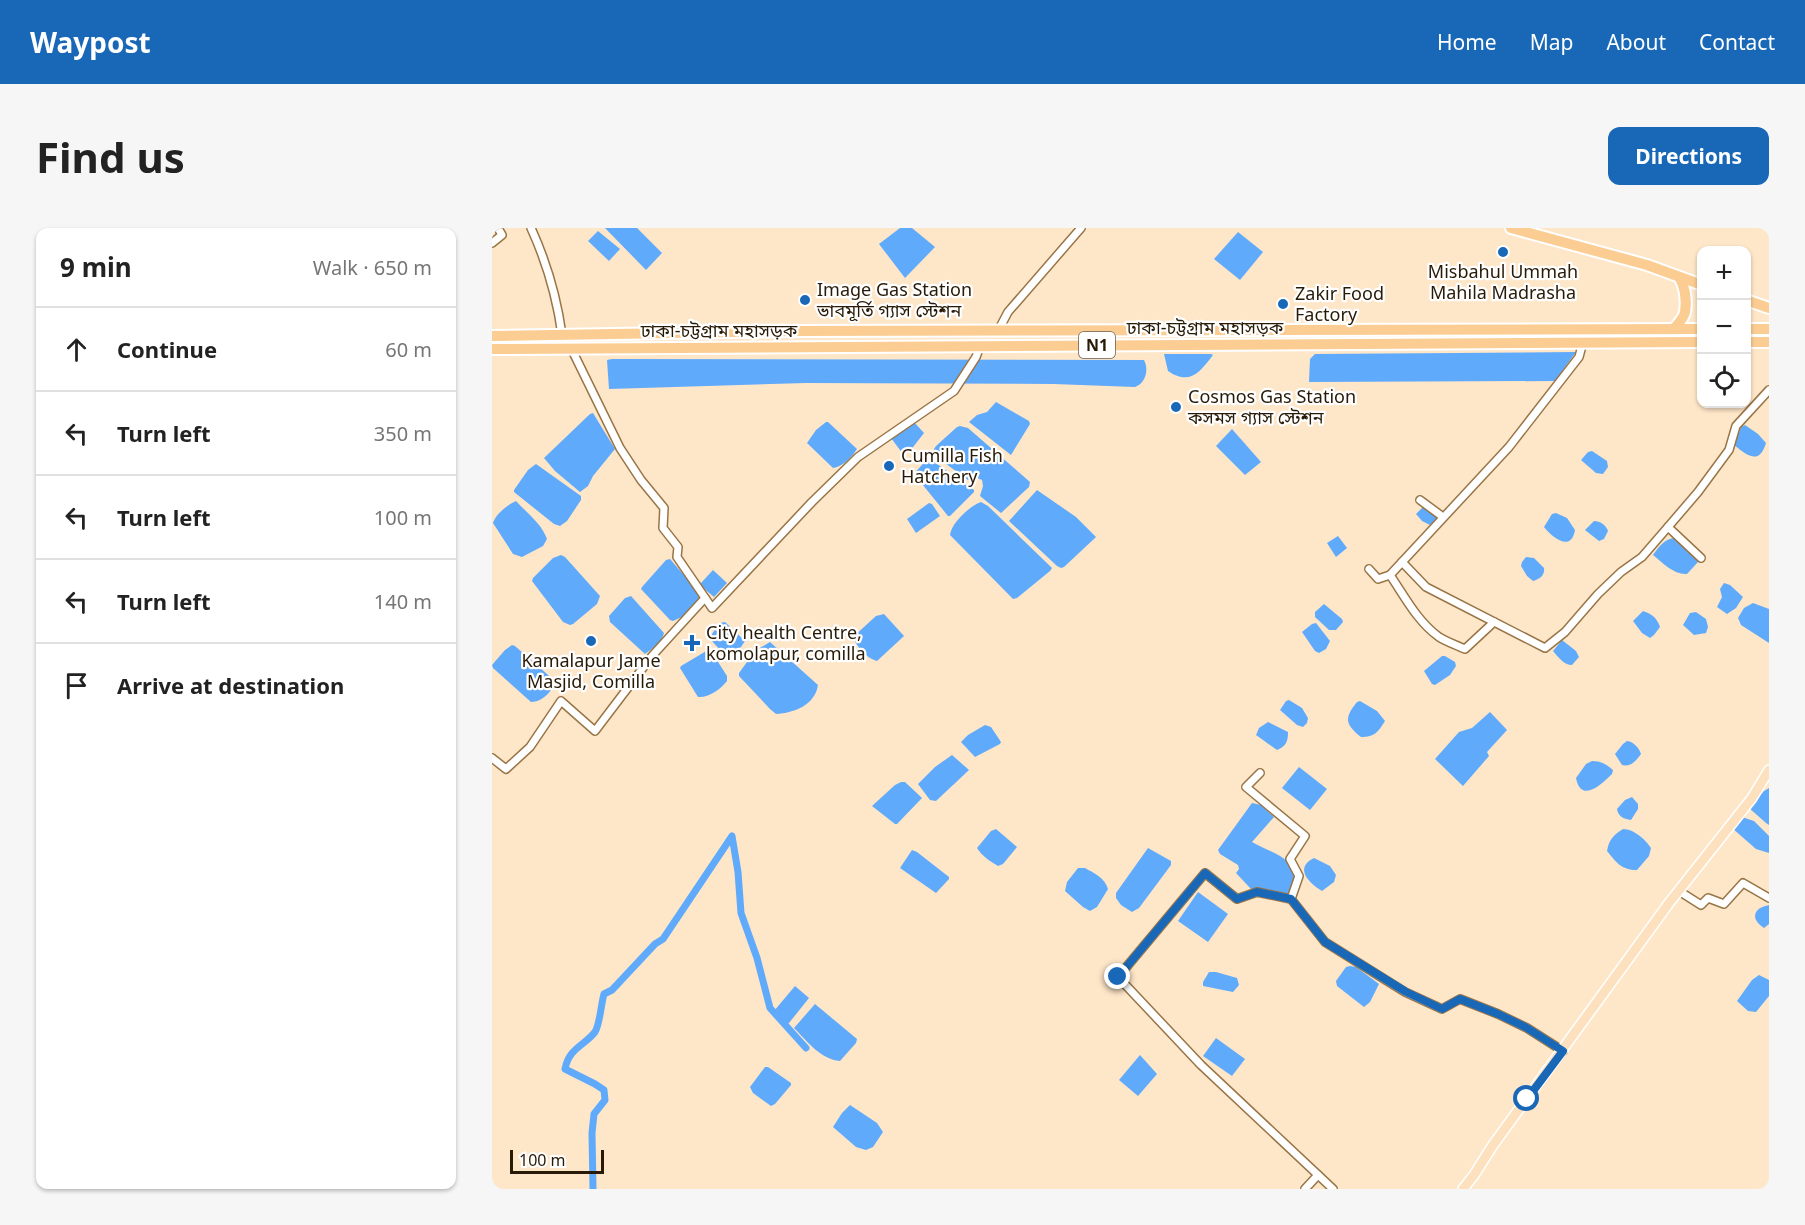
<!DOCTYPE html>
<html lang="en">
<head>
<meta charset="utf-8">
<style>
  body { margin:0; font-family:"Noto Sans","Noto Sans Bengali",sans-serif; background:#f6f6f6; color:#222 }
  .controls { position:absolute; right:18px; top:18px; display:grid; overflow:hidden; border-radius:12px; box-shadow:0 2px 4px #0004 }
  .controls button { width:54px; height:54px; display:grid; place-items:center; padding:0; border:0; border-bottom:2px solid #e0e0e0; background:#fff; color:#222; font:30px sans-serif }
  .scale { position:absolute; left:18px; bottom:15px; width:94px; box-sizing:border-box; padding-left:6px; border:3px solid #281a06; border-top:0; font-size:16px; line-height:21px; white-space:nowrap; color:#281a06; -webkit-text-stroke:4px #fff; paint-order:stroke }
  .stop { position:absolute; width:18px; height:18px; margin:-14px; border:4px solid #1868b7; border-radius:50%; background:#fff }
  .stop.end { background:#1868b7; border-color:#fff; box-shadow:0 2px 6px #0008 }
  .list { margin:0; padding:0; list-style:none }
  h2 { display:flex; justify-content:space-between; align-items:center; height:78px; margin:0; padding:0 24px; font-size:26px }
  h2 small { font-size:20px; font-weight:400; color:#767676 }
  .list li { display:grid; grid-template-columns:39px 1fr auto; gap:18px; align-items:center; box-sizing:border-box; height:84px; padding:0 24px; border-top:2px solid #e0e0e0 }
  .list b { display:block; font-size:22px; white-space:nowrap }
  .list em { font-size:20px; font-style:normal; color:#767676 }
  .icon { flex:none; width:33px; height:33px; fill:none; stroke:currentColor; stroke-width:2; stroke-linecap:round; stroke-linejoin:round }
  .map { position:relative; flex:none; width:1277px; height:961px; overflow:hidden; border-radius:12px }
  header { display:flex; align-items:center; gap:36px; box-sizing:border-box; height:84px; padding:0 30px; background:#1868b7; color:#fff }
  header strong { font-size:28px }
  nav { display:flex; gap:33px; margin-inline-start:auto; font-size:21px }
  .intro { display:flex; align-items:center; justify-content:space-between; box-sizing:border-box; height:144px; padding:0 36px }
  h1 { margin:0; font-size:42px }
  .button { padding:15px 27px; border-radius:12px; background:#1868b7; color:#fff; font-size:21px; font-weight:700 }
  main { display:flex; gap:36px; padding:0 36px }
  aside { flex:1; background:#fff; border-radius:12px; box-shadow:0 2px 4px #0004 }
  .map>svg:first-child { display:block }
  .water { fill:#60aafc }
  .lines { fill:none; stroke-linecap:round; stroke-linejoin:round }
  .canal { stroke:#60aafc; stroke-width:7 }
  .minor-casing { stroke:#997546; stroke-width:10 }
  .major-casing { stroke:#fff; stroke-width:12 }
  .highway-casing { stroke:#fff; stroke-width:14 }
  .minor { stroke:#fff; stroke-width:7 }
  .major { stroke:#fde1be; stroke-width:9 }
  .highway { stroke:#fbcd92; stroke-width:10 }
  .route { stroke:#1868b7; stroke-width:8 }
  .poi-dot { fill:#1868b7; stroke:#fff; stroke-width:2 }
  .labels { text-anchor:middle; stroke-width:4.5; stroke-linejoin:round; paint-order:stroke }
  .shield { fill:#fff; stroke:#685f51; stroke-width:1.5 }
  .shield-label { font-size:16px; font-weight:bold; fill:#281a06 }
  .poi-label { font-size:18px; fill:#281a06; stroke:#fff; text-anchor:start }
  .street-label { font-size:18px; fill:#281a06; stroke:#fff }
</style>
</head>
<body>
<header>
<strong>Waypost</strong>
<nav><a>Home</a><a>Map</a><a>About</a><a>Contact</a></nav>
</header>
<div class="intro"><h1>Find us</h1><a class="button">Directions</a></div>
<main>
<aside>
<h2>9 min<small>Walk · 650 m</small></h2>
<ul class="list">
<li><svg class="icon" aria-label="ahead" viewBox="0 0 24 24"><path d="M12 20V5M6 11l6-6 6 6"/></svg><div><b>Continue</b></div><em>60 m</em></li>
<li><svg class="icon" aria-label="left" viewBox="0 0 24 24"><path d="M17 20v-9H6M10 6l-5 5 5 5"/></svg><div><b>Turn left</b></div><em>350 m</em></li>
<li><svg class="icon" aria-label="left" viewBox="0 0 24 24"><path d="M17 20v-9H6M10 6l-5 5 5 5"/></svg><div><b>Turn left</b></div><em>100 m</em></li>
<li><svg class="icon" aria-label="left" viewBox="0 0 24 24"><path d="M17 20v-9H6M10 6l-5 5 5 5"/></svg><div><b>Turn left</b></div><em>140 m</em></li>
<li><svg class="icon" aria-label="arrive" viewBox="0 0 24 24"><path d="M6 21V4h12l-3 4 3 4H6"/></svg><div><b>Arrive at destination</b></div></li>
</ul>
</aside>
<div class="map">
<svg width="1277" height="961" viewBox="0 0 1277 961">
  <rect width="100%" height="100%" fill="#fee6c8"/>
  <g class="water">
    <path d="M113,0H145L170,25L154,42Z"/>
    <path d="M408,0H420L443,19L413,50L387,16Z"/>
    <path d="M106,3L128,21L117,33L96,13Z"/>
    <path d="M746,4L771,24L748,52L722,31Z"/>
    <path d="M1084,124L1063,153L817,154L818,131L823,126Z"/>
    <path d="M672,126H719L721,127C708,144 698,158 676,143Z"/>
    <path d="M120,131L652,132C657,141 654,155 643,159L562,156L314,155L117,161L115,132Z"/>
    <path d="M504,174L537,193L538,196L519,227L477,194L485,187L495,184Z"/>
    <path d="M101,185L123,221L101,248L96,258L88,264L63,243L52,230L98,186Z"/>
    <path d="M421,193L432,205L418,223L411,226L399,210Z"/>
    <path d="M334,194H336L365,221C360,229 350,239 341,240L315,215L324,202Z"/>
    <path d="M1253,197L1266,206L1274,215C1267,238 1255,227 1242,217L1249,199Z"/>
    <path d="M468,198L476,200L538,254L537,259L509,285L488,268L491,258L490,252L485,250L476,252L446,230L442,221L444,218L465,199Z"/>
    <path d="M740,201L769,234L753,247L724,218Z"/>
    <path d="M1100,223L1115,233L1116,239L1111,246L1104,245L1089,232L1096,224Z"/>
    <path d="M435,231H438L482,262V264L458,288H456L422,246Z"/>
    <path d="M44,236L89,268V272L75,293L68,298L62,296L22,264V262L36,242Z"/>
    <path d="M545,262L584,289L604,309L572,339L569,340L565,338L517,293Z"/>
    <path d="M24,273C34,284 50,296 55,311L51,318L30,329L21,326L1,295C4,286 15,277 24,273Z"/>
    <path d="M489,274L496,278L560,340L558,343L525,370L521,371L458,307C459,295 478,278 489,274Z"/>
    <path d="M437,275L440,276L448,288L424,305L415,291Z"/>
    <path d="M932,278L946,289L938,297L930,293L924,286Z"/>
    <path d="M1064,285L1075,290L1083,302C1079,325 1060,309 1052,299L1060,286Z"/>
    <path d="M1102,293C1108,293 1114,297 1116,303L1112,311L1107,313L1093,302Z"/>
    <path d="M846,308L855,320L844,329L835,315Z"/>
    <path d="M1182,310L1205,330L1206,334L1195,346C1182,347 1171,335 1161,327C1167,319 1172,311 1182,310Z"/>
    <path d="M69,327L73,329L108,368L105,376L81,396L78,397L71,394L40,353L41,350L61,330Z"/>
    <path d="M1034,329L1042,330L1052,340C1053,347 1048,351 1041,353L1035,348L1029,338L1030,334Z"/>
    <path d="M178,331L204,361L208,369L192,388L181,393L178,392L149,361L150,359L174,332Z"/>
    <path d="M221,342L235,355L222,369L209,358V355Z"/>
    <path d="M1232,355L1238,357L1251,369L1244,380L1235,386L1225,379L1230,369L1228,361Z"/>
    <path d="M139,368L172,405C170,414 160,421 153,426L118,394L117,388L133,370Z"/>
    <path d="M1261,375L1277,381V415L1249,397L1246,390L1252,380Z"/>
    <path d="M832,376L850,391L851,394L844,402H837L823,389V384Z"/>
    <path d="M1151,383C1160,386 1165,390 1168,399L1162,407L1158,410L1150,405L1141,393Z"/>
    <path d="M1204,384L1214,391L1216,399L1214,405L1202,407L1191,397L1198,385Z"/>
    <path d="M392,386L412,408L385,433C374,430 365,419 361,409L384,388Z"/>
    <path d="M233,394L253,413L249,419L236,427L232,426L217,410L228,395Z"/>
    <path d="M824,395L838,413L834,421L827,425L823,423L810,404L820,396Z"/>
    <path d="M1070,412L1084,423L1087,429L1080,437C1072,437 1066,429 1061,423Z"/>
    <path d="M278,414L326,457C323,477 302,485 284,486L278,481L247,448V445L263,423Z"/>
    <path d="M20,417L23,418L63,453C61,463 50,474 39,474L1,440L0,437L13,422Z"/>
    <path d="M216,422L219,423L235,448V453C229,461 216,470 206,469L188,440L189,438Z"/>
    <path d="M950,428H953L963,434L964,438L958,447L943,457L940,456L932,443Z"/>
    <path d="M797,472L810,480L816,490L815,495L811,499L805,497L788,482L794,473Z"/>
    <path d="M868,473L885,483L893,493C886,504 883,509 869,509C853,496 852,490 865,474Z"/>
    <path d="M998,484L1015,502L995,524L997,528L971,558L943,531L967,504L980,500Z"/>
    <path d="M776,494L796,504C796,514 794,518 785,522L764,507L767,500Z"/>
    <path d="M493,497L499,499L509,514L508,516L483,529L469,514L476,507Z"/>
    <path d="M1135,513C1142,514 1147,520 1149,526C1144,533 1139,539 1130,537L1123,526L1131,516Z"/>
    <path d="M460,527L477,542L444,573L438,572L426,556L443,539Z"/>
    <path d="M1100,533C1109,533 1114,536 1121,542L1120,546C1110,556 1089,576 1084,550L1094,536Z"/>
    <path d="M807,539L835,561L818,582L790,560Z"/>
    <path d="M409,554H413L430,570L405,596H403L380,578L403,557Z"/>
    <path d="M1277,560V597L1274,595L1257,580L1272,563Z"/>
    <path d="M1140,569L1146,576V581L1139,592C1131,591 1126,588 1125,581L1133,572Z"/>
    <path d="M760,575L769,577L782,589L760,614C773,622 804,630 803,649C803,655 798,662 796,668L759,661L744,645L747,641L746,637L728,626L726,622Z"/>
    <path d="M1250,589L1262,593L1277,608V625L1264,621L1240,600Z"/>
    <path d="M504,601L525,619L511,636L506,638C499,634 489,627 485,620L499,603Z"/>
    <path d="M1131,601C1142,601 1154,612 1159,620L1157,628L1145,642C1129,642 1124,634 1115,623C1117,612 1121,607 1131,601Z"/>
    <path d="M656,620L679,633V637L647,680L640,684L629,677L624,670V665Z"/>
    <path d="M420,622L425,624L457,649V651L444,665L408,640Z"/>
    <path d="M822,630L838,638L844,647L842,654L830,663C818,656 801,640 822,630Z"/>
    <path d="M586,640H593C602,645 613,650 616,661L605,679L598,683L591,679L573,663L575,654Z"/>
    <path d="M706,664L736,686L716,714L686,693Z"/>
    <path d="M1277,677V696L1272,700C1258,691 1261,680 1277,677Z"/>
    <path d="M858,738L864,739L887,756L878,774L872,779L845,758L844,753L854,739Z"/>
    <path d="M717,744H724L745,750L747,757L741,764L711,758V754Z"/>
    <path d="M1267,747L1277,752V768L1264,784L1256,783L1245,773L1260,752Z"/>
    <path d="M303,758L317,770L297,795H295L282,783Z"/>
    <path d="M323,776L365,811L364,815L348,833C329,832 314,812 302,800Z"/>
    <path d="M724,810L753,831L740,848L711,828Z"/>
    <path d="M648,827L665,846L646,868L627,852Z"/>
    <path d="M273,839H276L299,855V857L283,876L279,878L261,865L258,859Z"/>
    <path d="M358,877L385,895L391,904L381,919L374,922L364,919L341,899L350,885Z"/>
  </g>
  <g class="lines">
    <path class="canal" d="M101,961L100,905L102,886L113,872L112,862L103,856L73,841C77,820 92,818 103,804C108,796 109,776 112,766L120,762L163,716L171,711L240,608L246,644L249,685L265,730L278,780L314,820"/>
    <defs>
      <g id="minor">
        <path d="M39,0C55,35 65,70 70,107"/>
        <path d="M0,15L10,7L6,0"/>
        <path d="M506,103L516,84L589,0"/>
        <path d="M79,120L128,220L149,252L172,280L171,300L186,319L185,329L220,380L320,274L366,229L462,163L484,129L488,118"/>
        <path d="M928,272L951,289"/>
        <path d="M1209,330L1176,299L1206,264L1237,222L1244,198L1277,162"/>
        <path d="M910,334L934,359L1053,420L1073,404L1106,366L1129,344L1150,329L1176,299"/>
        <path d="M877,341L886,351L898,347L1017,219L1087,129L1091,114"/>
        <path d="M898,347C913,369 925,393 947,409C955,414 964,417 973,421L1002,394"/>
        <path d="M0,530L14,541L38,519L69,473L103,503L160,428L213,370"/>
        <path d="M768,545L754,559L813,608L798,631L807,648L799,671"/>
        <path d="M1187,663L1209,677L1216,670L1232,676L1251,655L1277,670"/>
        <path d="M813,961L826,947"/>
        <path d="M841,961L709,837L626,749L713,645L745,671L765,664L799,671L833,714L913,764L950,781L968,771L1006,786L1035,800L1071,823"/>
      </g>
      <path id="major" d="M971,961L982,947L1001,917L1177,675L1260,570L1277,542"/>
      <g id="highway">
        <path d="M1019,0L1155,37L1210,57"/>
        <path d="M1254,72L1277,80"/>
        <path d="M1182,101C1186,96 1192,90 1193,84C1195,73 1193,58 1187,49"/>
        <path d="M1254,101H1277"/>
        <path d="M0,108L297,103L1210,101"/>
        <path d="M1254,114H1277"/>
        <path d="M0,121L1210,114"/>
      </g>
    </defs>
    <use href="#minor" class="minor-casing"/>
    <use href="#major" class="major-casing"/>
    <use href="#highway" class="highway-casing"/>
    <use href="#minor" class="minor"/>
    <use href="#major" class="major"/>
    <use href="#highway" class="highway"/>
  </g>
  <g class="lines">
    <path class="route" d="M626,749L713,645L745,671L765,664L799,671L833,714L914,764L950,781L968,771L1006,786L1035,800L1071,823L1035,871"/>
  </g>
  <g class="poi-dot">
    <circle cx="1011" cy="24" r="6"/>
    <circle cx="313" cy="72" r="6"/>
    <circle cx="791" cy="76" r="6"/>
    <circle cx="684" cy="179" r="6"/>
    <circle cx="397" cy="238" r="6"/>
    <circle cx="99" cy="413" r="6"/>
    <path d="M197 406h6v6h6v6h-6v6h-6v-6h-6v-6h6z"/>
  </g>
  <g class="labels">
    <rect class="shield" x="587" y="104" width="36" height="26" rx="4.5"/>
    <g class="shield-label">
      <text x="605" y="123">N1</text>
    </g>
    <g class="poi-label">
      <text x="1011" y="50" text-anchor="middle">Misbahul Ummah<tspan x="1011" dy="21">Mahila Madrasha</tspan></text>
      <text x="325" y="68">Image Gas Station<tspan x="325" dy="21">ভাবমূর্তি গ্যাস স্টেশন</tspan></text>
      <text x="803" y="72">Zakir Food<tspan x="803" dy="21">Factory</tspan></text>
      <text x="696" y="175">Cosmos Gas Station<tspan x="696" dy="21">কসমস গ্যাস স্টেশন</tspan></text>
      <text x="409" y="234">Cumilla Fish<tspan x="409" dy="21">Hatchery</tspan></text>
      <text x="214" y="411">City health Centre,<tspan x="214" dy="21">komolapur, comilla</tspan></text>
      <text x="99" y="439" text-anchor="middle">Kamalapur Jame<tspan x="99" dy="21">Masjid, Comilla</tspan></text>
    </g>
    <g class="street-label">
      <text x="713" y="106">ঢাকা-চট্টগ্রাম মহাসড়ক</text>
      <text x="227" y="109">ঢাকা-চট্টগ্রাম মহাসড়ক</text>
    </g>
  </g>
</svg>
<div class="controls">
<button>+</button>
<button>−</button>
<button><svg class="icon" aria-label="locate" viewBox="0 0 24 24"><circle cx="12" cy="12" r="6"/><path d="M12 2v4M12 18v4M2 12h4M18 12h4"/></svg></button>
</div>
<div class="scale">100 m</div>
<div class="stop" style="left:1035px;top:871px"></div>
<div class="stop end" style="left:626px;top:749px"></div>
</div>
</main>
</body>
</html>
